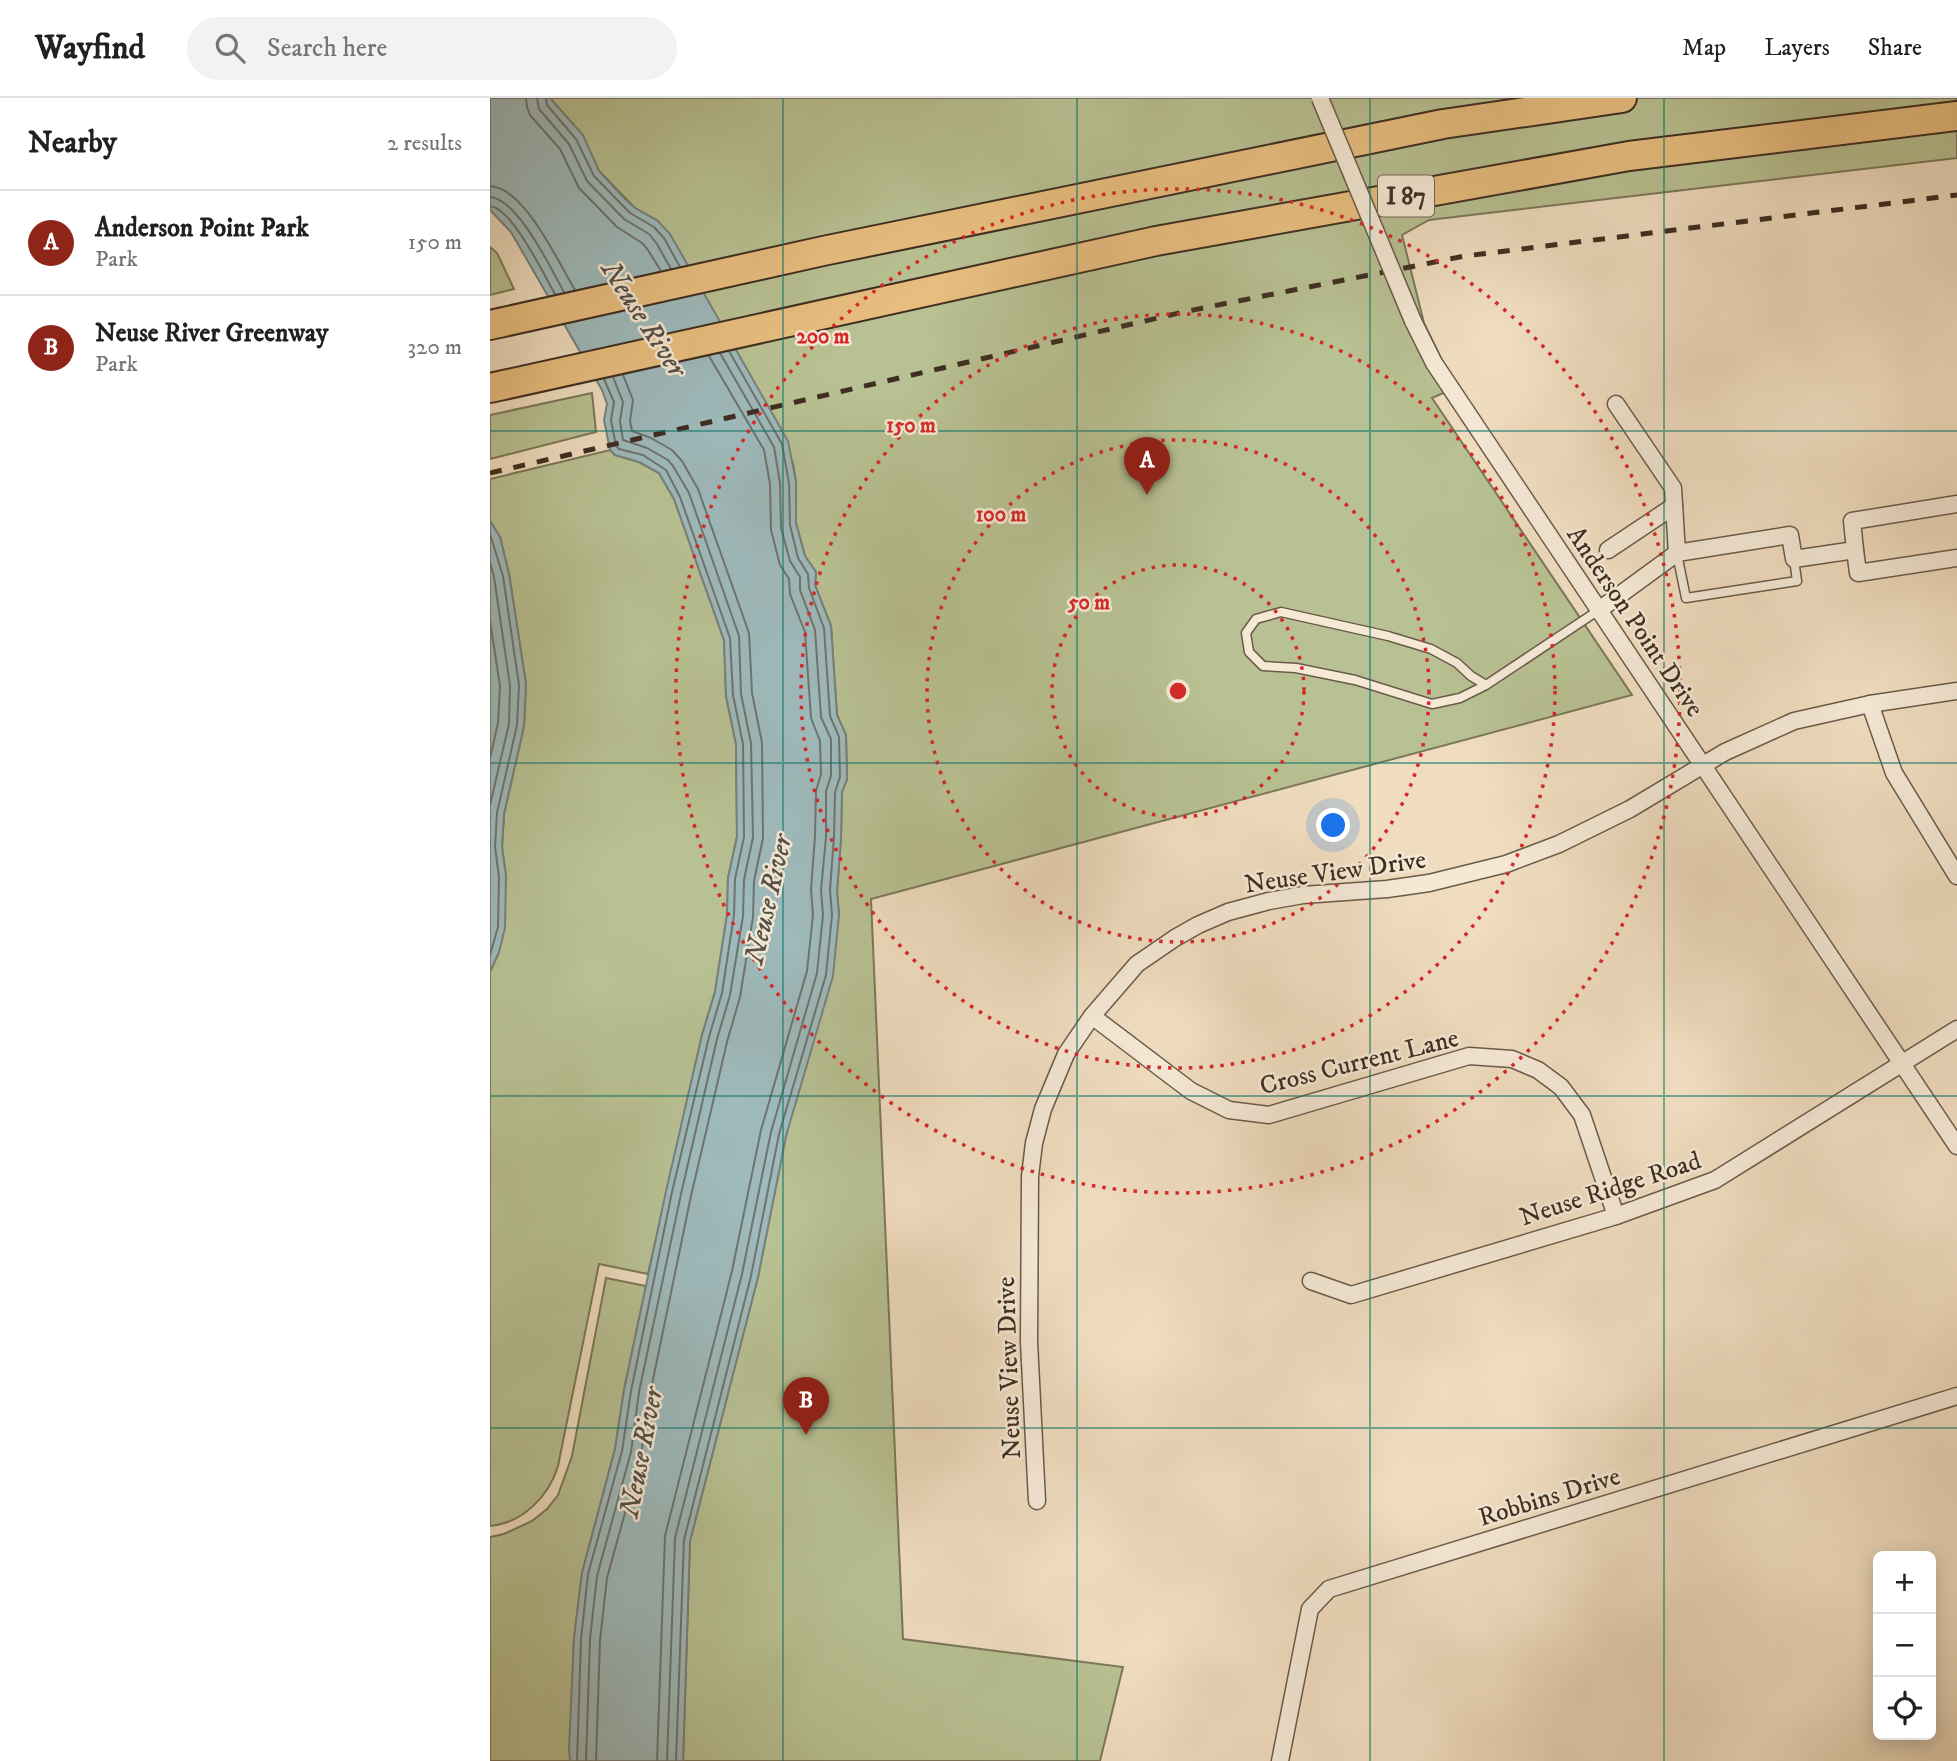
<!DOCTYPE html>
<html lang="en">
<head>
<meta charset="utf-8">
<style>
  body { margin:0; font-family:"IM FELL DW Pica",serif; background:#f2f2f2; color:#202124 }
  .controls { position:absolute; right:21px; bottom:21px; display:grid; overflow:hidden; border-radius:10px; box-shadow:0 4px 18px #0003 }
  .controls button { width:63px; height:63px; display:grid; place-items:center; padding:0; border:0; border-bottom:2px solid #e0e0e0; background:#fff; color:#202124; font:35px sans-serif }
  .you { position:absolute; left:844px; top:728px; width:24px; height:24px; margin:-18px; border:5px solid #fff; border-radius:50%; background:#1a73e8; box-shadow:0 0 0 10px #1a73e833 }
  .badge { display:grid; place-items:center; width:46px; height:46px; border-radius:50%; background:#8f2418; color:#fff; font-size:23px; font-weight:700 }
  .pin { position:absolute; translate:-50% -58px; filter:drop-shadow(0 2px 4px #0008) }
  .pin::after { content:''; position:absolute; top:37px; width:24px; height:21px; background:inherit; clip-path:polygon(0 0,100% 0,50% 100%) }
  .list { margin:0; padding:0; list-style:none }
  h2 { display:flex; justify-content:space-between; align-items:center; height:91px; margin:0; padding:0 28px; font-size:30px }
  h2 small { font-size:23px; font-weight:400; color:#757577 }
  .list li { display:grid; grid-template-columns:46px 1fr auto; gap:21px; align-items:center; box-sizing:border-box; height:105px; padding:0 28px; border-top:2px solid #e0e0e0 }
  .list b { display:block; font-size:26px; white-space:nowrap }
  .list p { margin:0; font-size:23px; white-space:nowrap; color:#757577 }
  .list em { font-size:23px; font-style:normal; color:#757577 }
  .icon { flex:none; width:38px; height:38px; fill:none; stroke:currentColor; stroke-width:2; stroke-linecap:round; stroke-linejoin:round }
  .map { position:relative; flex:none; width:1467px; height:1663px; overflow:hidden }
  header { display:flex; align-items:center; gap:42px; box-sizing:border-box; height:98px; padding:0 35px; background:#fff; border-bottom:2px solid #e0e0e0 }
  header strong { font-size:33px }
  nav { display:flex; gap:38px; margin-inline-start:auto; font-size:24px }
  .search { width:490px; height:63px; background:#f2f2f2; display:flex; align-items:center; gap:18px; box-sizing:border-box; padding:0 24px; border-radius:38px; color:#757577; font-size:26px }
  main { display:flex }
  aside { flex:1; background:#fff }
  .map>svg:first-child { display:block }
  .green { fill:#b8c193; stroke:#7b785a; stroke-width:2 }
  .water { fill:#9ebabc; stroke:#78827e; stroke-width:2 }
  .lines { fill:none; stroke-linecap:round; stroke-linejoin:round }
  .shore { stroke:#6e746e; stroke-width:2 }
  .service-casing { stroke:#6a5a49; stroke-width:11 }
  .minor-casing { stroke:#6a5a49; stroke-width:19 }
  .motorway-casing { stroke:#3e2e21; stroke-width:32 }
  .service { stroke:#f5e9d6; stroke-width:8 }
  .minor { stroke:#f5e9d6; stroke-width:16 }
  .motorway { stroke:#e8be80; stroke-width:28 }
  .rail { stroke:#3e2e21; stroke-width:5; stroke-dasharray:12 12; stroke-linecap:butt }
  .minor-bridge-casing { stroke:#6a5a49; stroke-width:19; stroke-linecap:butt }
  .minor-bridge { stroke:#f5e9d6; stroke-width:16 }
  .grid { fill:none; stroke:#0f766e; stroke-width:2; stroke-opacity:0.55 }
  .ring { fill:none; stroke:#d62828; stroke-width:3.5; stroke-dasharray:3.5 7 }
  .labels { text-anchor:middle; stroke-width:5; stroke-linejoin:round; paint-order:stroke }
  .shield { fill:#f5e9d6; stroke:#756657; stroke-width:2 }
  .shield-label { font-size:24px; font-weight:bold; fill:#3e2e21 }
  .street-label { font-size:26px; fill:#3e2e21; stroke:#f5e9d6 }
  .water-label { font-size:28px; font-style:italic; fill:#565148; stroke:#f5e9d6 }
  .centre { fill:#d62828; stroke:#f5e9d6; stroke-width:3.5 }
  .ring-label { font-size:21px; text-anchor:middle; font-weight:bold; fill:#d62828; stroke:#f5e9d6; stroke-width:5; stroke-linejoin:round; paint-order:stroke }
</style>
</head>
<body>
<header>
<strong>Wayfind</strong>
<div class="search"><svg class="icon" aria-label="search" viewBox="0 0 24 24"><circle cx="10" cy="10" r="6"/><path d="M15 15l6 6"/></svg>Search here</div>
<nav><a>Map</a><a>Layers</a><a>Share</a></nav>
</header>
<main>
<aside>
<h2>Nearby<small>2 results</small></h2>
<ul class="list">
<li><span class="badge">A</span><div><b>Anderson Point Park</b><p>Park</p></div><em>150 m</em></li>
<li><span class="badge">B</span><div><b>Neuse River Greenway</b><p>Park</p></div><em>320 m</em></li>
</ul>
</aside>
<div class="map">
<svg width="1467" height="1663" viewBox="0 0 1467 1663">
  <rect width="100%" height="100%" fill="#f0ddc0"/>
  <filter id="stains"><feTurbulence type="fractalNoise" baseFrequency=".00286" numOctaves="4"/><feColorMatrix values="0 0 0 0 .2 0 0 0 0 .09 0 0 0 0 .02 0 0 0 .5 -.17"/></filter>
  <radialGradient id="worn" r=".72"><stop offset=".6" stop-color="#630" stop-opacity="0"/><stop offset="1" stop-color="#630" stop-opacity=".3"/></radialGradient>
  <g class="green">
    <path d="M60,0H1467V60L939,122L912,137L934,225L965,290L942,300L1142,597L381,801L413,1541L633,1569L610,1663H193L200,1443L268,1179L296,1038L349,817L347,793L351,740L352,694L357,681L356,637L347,617L341,528L325,487L326,474L315,458L306,425V384L303,365L168,123L145,110L109,73L92,37Z"/>
    <path d="M0,149L7,155L24,191L0,197Z"/>
    <path d="M102,295L106,334L0,361V317Z"/>
    <path d="M120,352L125,357L149,364L169,375L184,401L234,542L236,598L246,646L247,739L238,780L237,817L225,894L212,937L158,1176L109,1166L68,1368C59,1398 33,1425 0,1428V874L9,854L16,778L12,749L14,716L34,628L36,586L19,476L10,439L0,423V381Z"/>
    <path d="M116,1180L156,1188L134,1292L125,1351L92,1475L84,1540L80,1663H0V1439L14,1436L42,1423L57,1411L68,1397L82,1358Z"/>
  </g>
  <g class="water">
    <path d="M0,0H60L93,37L109,73L134,100L145,110L168,123L180,136L298,343L306,384V425L315,458L326,474L325,487L341,528L347,617L356,637L357,681L352,694L351,740L347,793L349,817L343,878L296,1038L268,1179L200,1443L193,1663H80L79,1650L84,1540L92,1475L125,1351L134,1292L176,1093L212,937L225,894L237,817L238,780L247,739L246,646L236,598L234,542L184,401L169,375L149,364L125,357L120,352L114,322L117,306L112,292L21,134L0,112Z"/>
    <path d="M0,423L10,439L19,476L36,586L34,628L14,716L12,749L16,778L15,830L9,854L0,874Z"/>
  </g>
  <g class="lines">
    <g class="shore">
      <path d="M36,0L37,9L40,17L70,51L89,90L127,129L152,145L158,152L171,173"/>
      <path d="M47,0L49,11L79,46L97,83L134,121L159,136L167,146L181,171"/>
      <path d="M56,0L57,7L86,41L104,78L140,115L164,129L174,140L190,169"/>
      <path d="M0,88C35,90 68,164 85,192"/>
      <path d="M0,99C28,101 61,171 74,194"/>
      <path d="M0,108C22,110 54,177 65,196"/>
      <path d="M0,436L13,478L29,587L27,627L7,715L5,749L9,779L8,829L0,857"/>
      <path d="M0,464L4,479L20,587L19,626L0,707"/>
      <path d="M0,523L10,588L8,625L0,660"/>
      <path d="M87,1663L91,1541L98,1476L132,1353L141,1293L182,1094L219,939L232,895L244,817L245,781L254,739L253,646L243,597L240,540L190,399L176,372L153,357L129,351L126,348L121,322L124,304L114,281"/>
      <path d="M96,1663L100,1541L107,1478L141,1354L149,1294L191,1096L227,941L240,897L253,818L254,782L263,739L261,645L251,596L249,538L199,395L183,368L178,362L157,350L133,342L130,323L133,304L123,279"/>
      <path d="M106,1663L110,1542L117,1480L151,1357L160,1296L201,1098L237,944L250,899L263,819L264,783L273,740L272,645L262,595L259,535L208,391L192,363L182,352L161,340L142,333L140,323L143,302L133,277"/>
      <path d="M167,1663L175,1438L242,1173L271,1032L317,873L323,817L321,792L325,738L326,693L331,676L330,643L321,620L315,534L300,496L299,481L290,467L281,432L280,386L274,352L219,258"/>
      <path d="M177,1663L185,1440L252,1176L281,1034L327,875L333,817L331,792L336,739V693L341,678V641L331,619L325,532L310,492V479L300,463L291,430L290,385L284,349L230,255"/>
      <path d="M186,1663L194,1442L261,1178L289,1036L336,877L342,817L340,792L344,739L345,694L350,679L349,639L340,618L334,530L319,490L318,476L308,460L300,427L299,385L292,346L239,253"/>
    </g>
    <defs>
      <g id="service">
        <path d="M1187,456L1196,500L1307,483L1304,461"/>
        <path d="M996,587L981,578L967,565L941,551L898,538L791,514L766,521L756,535L759,554L773,568L806,570L865,582L942,606L970,600L996,587L1109,512"/>
      </g>
      <g id="minor">
        <path d="M923,223L944,265L1467,1048"/>
        <path d="M1126,306L1183,390L1187,455"/>
        <path d="M1118,452L1184,408"/>
        <path d="M1365,452L1368,475L1467,460"/>
        <path d="M1109,512L1187,455L1300,437L1304,461L1365,452L1362,423L1467,406"/>
        <path d="M1380,606L1404,675L1467,778"/>
        <path d="M602,918L701,993L739,1012L779,1017L979,958L1022,961L1048,972L1071,989L1092,1017L1126,1118"/>
        <path d="M821,1183L861,1197L1126,1118L1225,1082L1467,931"/>
        <path d="M547,1403L539,1244L540,1078L544,1045L553,1011L576,956L602,918L647,866L685,840L708,827L738,814L779,803L813,797L897,791L939,785L1016,766L1069,746L1140,711L1235,654L1304,623L1380,606L1467,593"/>
        <path d="M790,1663L820,1511L839,1491L1467,1298"/>
      </g>
      <g id="motorway">
        <path d="M0,227L333,153L953,26L1132,0"/>
        <path d="M0,290L666,143L1139,58L1467,18"/>
      </g>
    </defs>
    <use href="#service" class="service-casing"/>
    <use href="#minor" class="minor-casing"/>
    <use href="#motorway" class="motorway-casing"/>
    <use href="#service" class="service"/>
    <use href="#minor" class="minor"/>
    <use href="#motorway" class="motorway"/>
    <path class="rail" d="M0,375L698,213L975,158L1467,97"/>
    <defs>
      <path id="minor-bridge" d="M830,0L923,223"/>
    </defs>
    <use href="#minor-bridge" class="minor-bridge-casing"/>
    <use href="#minor-bridge" class="minor-bridge"/>
  </g>
  <path class="grid" d="M293,0V1663M587,0V1663M880,0V1663M1174,0V1663M0,333H1467M0,665H1467M0,998H1467M0,1330H1467"/>
  <g class="ring">
    <circle cx="688" cy="593" r="126"/>
    <circle cx="688" cy="593" r="251"/>
    <circle cx="688" cy="593" r="377"/>
    <circle cx="688" cy="593" r="502"/>
  </g>
  <g class="labels">
    <rect class="shield" x="888" y="77.5" width="56" height="41" rx="5"/>
    <g class="shield-label">
      <text x="916" y="106">I 87</text>
    </g>
    <g class="street-label">
      <text transform="translate(1146 523) rotate(56)" y="9">Anderson Point Drive</text>
      <text transform="translate(845 773) rotate(-8)" y="9">Neuse View Drive</text>
      <text transform="translate(869 963) rotate(-14)" y="9">Cross Current Lane</text>
      <text transform="translate(1120 1090) rotate(-18)" y="9">Neuse Ridge Road</text>
      <text transform="translate(518 1270) rotate(-92)" y="9">Neuse View Drive</text>
      <text transform="translate(1059 1398) rotate(-17)" y="9">Robbins Drive</text>
    </g>
    <g class="water-label">
      <text transform="translate(155 220) rotate(57)" y="10">Neuse River</text>
      <text transform="translate(277 801) rotate(-77)" y="10">Neuse River</text>
      <text transform="translate(150 1354) rotate(-79)" y="10">Neuse River</text>
    </g>
  </g>
  <circle cx="688" cy="593" r="10" class="centre"/>
  <g class="ring-label">
    <text x="333" y="245">200 m</text>
    <text x="421" y="334">150 m</text>
    <text x="511" y="423">100 m</text>
    <text x="599" y="511">50 m</text>
  </g>
  <rect width="100%" height="100%" filter="url(#stains)"/>
  <rect width="100%" height="100%" fill="url(#worn)"/>
</svg>
<div class="controls">
<button>+</button>
<button>−</button>
<button><svg class="icon" aria-label="locate" viewBox="0 0 24 24"><circle cx="12" cy="12" r="6"/><path d="M12 2v4M12 18v4M2 12h4M18 12h4"/></svg></button>
</div>
<div class="you"></div>
<div class="pin badge" style="left:657px;top:397px">A</div>
<div class="pin badge" style="left:316px;top:1337px">B</div>
</div>
</main>
</body>
</html>
